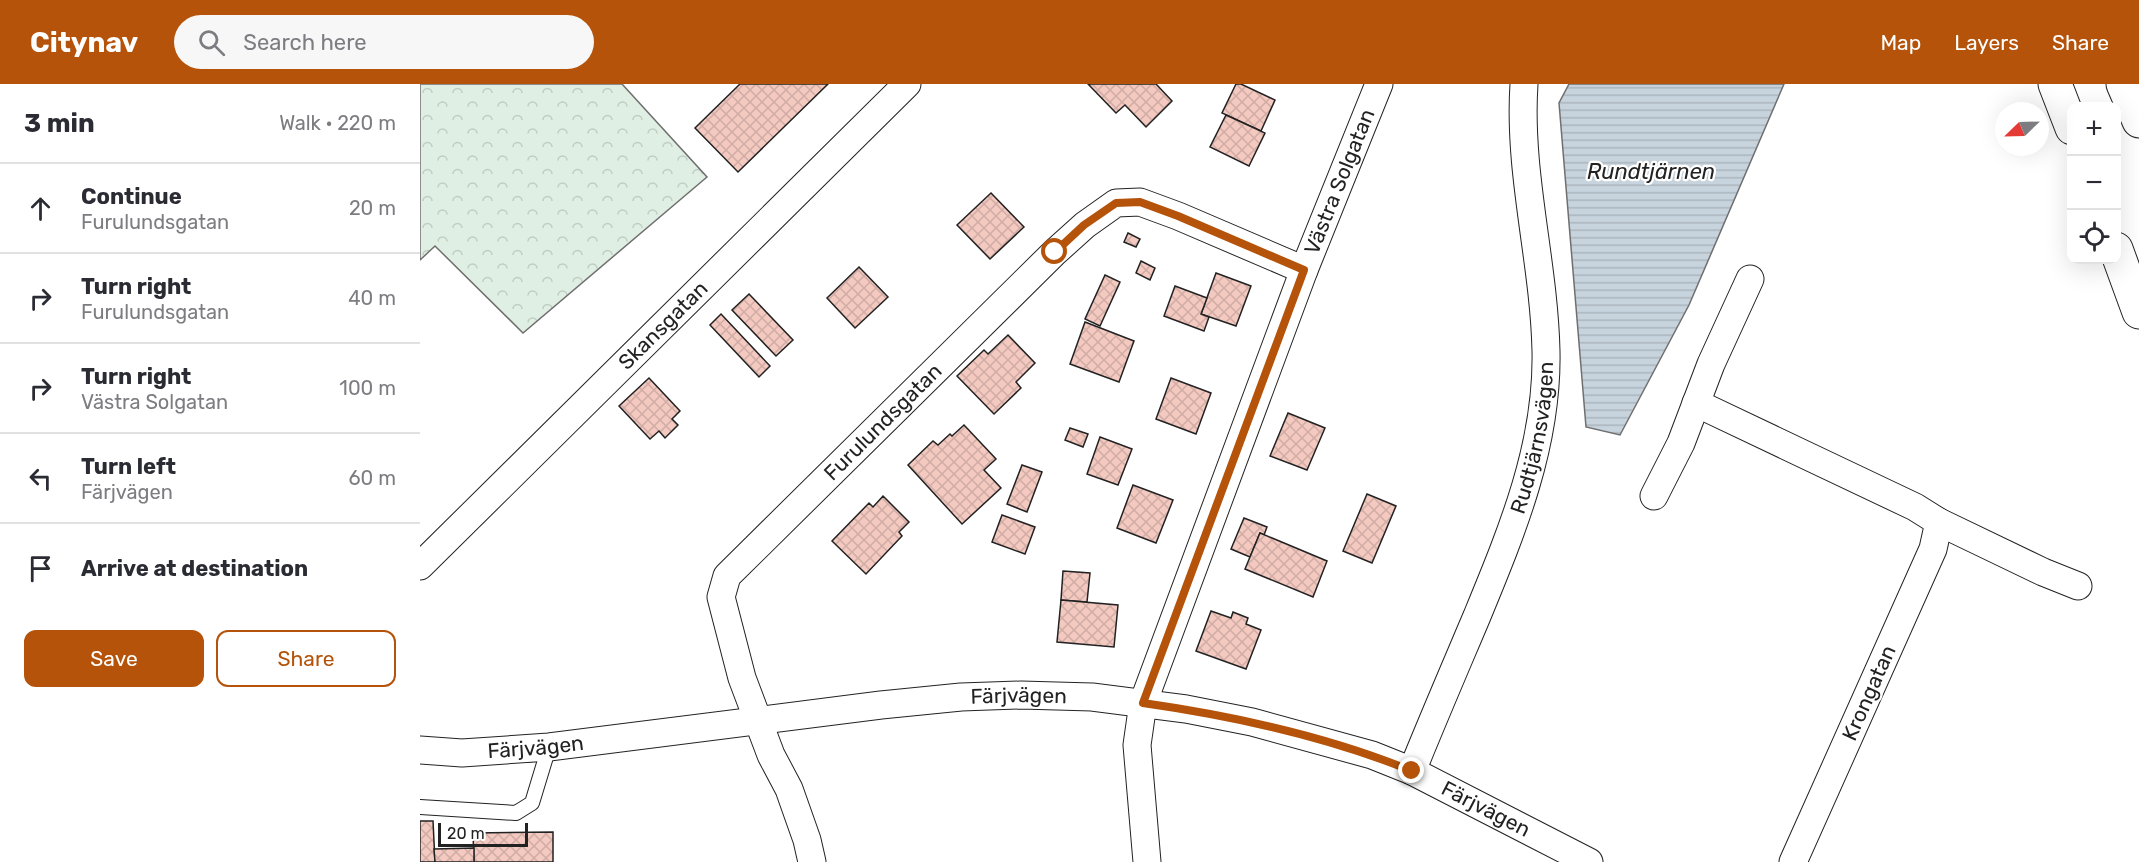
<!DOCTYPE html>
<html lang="en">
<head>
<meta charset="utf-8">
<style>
  body { margin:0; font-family:Rubik,sans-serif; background:#f7f7f7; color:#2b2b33 }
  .controls { position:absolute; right:18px; top:18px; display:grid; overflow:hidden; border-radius:12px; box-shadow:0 6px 24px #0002 }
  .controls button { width:54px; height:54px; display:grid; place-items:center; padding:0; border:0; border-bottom:2px solid #e1e1e2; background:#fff; color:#2b2b33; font:30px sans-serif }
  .compass { position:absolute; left:1575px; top:18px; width:54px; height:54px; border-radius:50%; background:#fff; box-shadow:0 6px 24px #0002; rotate:247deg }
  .scale { position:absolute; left:18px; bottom:15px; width:90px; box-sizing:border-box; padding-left:6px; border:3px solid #222; border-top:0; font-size:16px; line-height:21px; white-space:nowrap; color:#222; -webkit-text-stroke:4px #fff; paint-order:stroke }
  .stop { position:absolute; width:18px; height:18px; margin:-14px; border:4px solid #b45309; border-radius:50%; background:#fff }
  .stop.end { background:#b45309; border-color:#fff; box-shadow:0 2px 6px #0008 }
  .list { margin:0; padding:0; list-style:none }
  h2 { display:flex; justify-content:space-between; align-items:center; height:78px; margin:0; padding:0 24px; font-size:26px }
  h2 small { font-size:20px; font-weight:400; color:#7c7c81 }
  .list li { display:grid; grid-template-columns:39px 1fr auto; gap:18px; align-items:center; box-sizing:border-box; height:90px; padding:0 24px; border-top:2px solid #e1e1e2 }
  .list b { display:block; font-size:22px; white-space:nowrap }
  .list p { margin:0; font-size:20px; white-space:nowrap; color:#7c7c81 }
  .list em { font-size:20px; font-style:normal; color:#7c7c81 }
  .actions { display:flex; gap:12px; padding:18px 24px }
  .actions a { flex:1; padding:14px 0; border:2px solid #b45309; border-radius:12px; text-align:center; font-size:21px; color:#b45309 }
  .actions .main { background:#b45309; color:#fff }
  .icon { flex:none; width:33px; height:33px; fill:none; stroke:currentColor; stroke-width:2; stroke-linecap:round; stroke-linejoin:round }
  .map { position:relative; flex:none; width:1719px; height:778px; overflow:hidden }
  header { display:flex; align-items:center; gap:36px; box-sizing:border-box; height:84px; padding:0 30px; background:#b45309; color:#fff }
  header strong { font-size:28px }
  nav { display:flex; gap:33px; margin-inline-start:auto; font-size:21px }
  .search { width:420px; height:54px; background:#f7f7f7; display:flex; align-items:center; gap:15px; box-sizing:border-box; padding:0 21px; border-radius:33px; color:#7c7c81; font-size:22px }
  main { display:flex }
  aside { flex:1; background:#fff }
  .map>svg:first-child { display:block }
  .forest { fill:url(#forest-crowns); stroke:#6f6f6f; stroke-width:1.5 }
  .water { fill:url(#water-rules); stroke:#6f6f6f; stroke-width:1.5 }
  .building { fill:url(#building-cross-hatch); stroke:#222; stroke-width:1.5 }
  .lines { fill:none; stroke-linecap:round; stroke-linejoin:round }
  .service-casing { stroke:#222; stroke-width:16 }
  .minor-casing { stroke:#222; stroke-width:29 }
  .secondary-casing { stroke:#222; stroke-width:35 }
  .service { stroke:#fff; stroke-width:14 }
  .minor { stroke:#fff; stroke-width:27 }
  .secondary { stroke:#fff; stroke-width:33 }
  .route { stroke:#b45309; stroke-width:8 }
  .labels { text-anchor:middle; stroke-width:4.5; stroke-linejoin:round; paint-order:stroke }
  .street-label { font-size:21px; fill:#222; stroke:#fff }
  .water-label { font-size:22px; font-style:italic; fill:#222; stroke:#fff }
</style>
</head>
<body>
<header>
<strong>Citynav</strong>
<div class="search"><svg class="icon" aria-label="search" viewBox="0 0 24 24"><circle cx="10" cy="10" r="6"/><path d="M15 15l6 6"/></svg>Search here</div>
<nav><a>Map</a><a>Layers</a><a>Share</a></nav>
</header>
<main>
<aside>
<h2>3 min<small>Walk · 220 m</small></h2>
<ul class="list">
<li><svg class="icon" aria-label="ahead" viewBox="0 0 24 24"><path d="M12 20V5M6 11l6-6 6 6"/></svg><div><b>Continue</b><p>Furulundsgatan</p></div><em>20 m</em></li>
<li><svg class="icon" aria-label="right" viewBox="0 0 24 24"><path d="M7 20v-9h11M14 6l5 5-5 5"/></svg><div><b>Turn right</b><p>Furulundsgatan</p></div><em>40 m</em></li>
<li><svg class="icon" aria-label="right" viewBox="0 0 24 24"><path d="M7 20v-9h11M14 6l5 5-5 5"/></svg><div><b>Turn right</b><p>Västra Solgatan</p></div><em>100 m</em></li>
<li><svg class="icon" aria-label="left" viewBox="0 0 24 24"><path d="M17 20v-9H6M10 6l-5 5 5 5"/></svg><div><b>Turn left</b><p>Färjvägen</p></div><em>60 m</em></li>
<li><svg class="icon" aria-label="arrive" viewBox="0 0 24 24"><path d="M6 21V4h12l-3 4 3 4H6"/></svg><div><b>Arrive at destination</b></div></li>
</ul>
<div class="actions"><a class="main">Save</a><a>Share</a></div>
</aside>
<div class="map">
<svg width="1719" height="778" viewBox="0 0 1719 778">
  <defs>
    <pattern id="forest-crowns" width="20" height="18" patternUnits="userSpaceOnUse" patternTransform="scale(1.5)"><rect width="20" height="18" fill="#e0efe3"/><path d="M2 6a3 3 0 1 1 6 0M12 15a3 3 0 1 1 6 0" fill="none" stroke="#c0cdc2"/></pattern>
    <pattern id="water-rules" width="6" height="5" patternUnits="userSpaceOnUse" patternTransform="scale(1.5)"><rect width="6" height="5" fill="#c7d3dd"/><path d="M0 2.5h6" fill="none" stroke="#abb5bd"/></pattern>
    <pattern id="building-cross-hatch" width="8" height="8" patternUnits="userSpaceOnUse" patternTransform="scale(1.5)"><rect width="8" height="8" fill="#f3c9c0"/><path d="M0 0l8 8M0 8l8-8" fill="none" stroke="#d0aca5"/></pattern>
  </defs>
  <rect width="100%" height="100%" fill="#fff"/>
  <path class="forest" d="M0,0H202L287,93L103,249L15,162L0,176Z"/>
  <path class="water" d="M1149,0H1364L1269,221L1200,351L1166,343L1139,19Z"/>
  <g class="building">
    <path d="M320,0H408L318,88L275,44Z"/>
    <path d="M668,0H736L752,17L726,43L705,21L696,29Z"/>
    <path d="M816,0H821L855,16L841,47L802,29Z"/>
    <path d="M806,31L845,49L829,82L790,63Z"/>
    <path d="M571,109L604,143L570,175L537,141Z"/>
    <path d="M708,149L720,155L716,163L704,158Z"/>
    <path d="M721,177L735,184L730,196L716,189Z"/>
    <path d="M439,183L468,213L435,244L407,214Z"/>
    <path d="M796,189L831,202L816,242L781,230Z"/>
    <path d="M685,191L700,198L680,242L665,235Z"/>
    <path d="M755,202L787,214L781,230L789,233L784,247L744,232Z"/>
    <path d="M329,210L373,256L356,272L312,226Z"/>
    <path d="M301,230L350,282L339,293L290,241Z"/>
    <path d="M665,238L714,257L699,298L650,280Z"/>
    <path d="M588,251L615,279L596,298L601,304L574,330L537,292L564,266L568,270Z"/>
    <path d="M229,294L260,327L252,335L258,341L245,354L239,347L230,355L199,322Z"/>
    <path d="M751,294L791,309L776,350L736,335Z"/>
    <path d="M868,329L905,344L887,386L850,372Z"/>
    <path d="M544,341L576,375L564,386L581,404L542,440L488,381L513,357L518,361L530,350L532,352Z"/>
    <path d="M650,344L668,350L663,363L645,356Z"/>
    <path d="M680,353L712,365L698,401L667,390Z"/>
    <path d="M602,381L622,388L607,428L587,420Z"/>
    <path d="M713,401L753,416L736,459L697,444Z"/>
    <path d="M947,410L976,422L952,479L923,467Z"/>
    <path d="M463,412L489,438L479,448L482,452L446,490L412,457L449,419L453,423Z"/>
    <path d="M582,431L615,443L605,470L572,458Z"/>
    <path d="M824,434L847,443L844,451L840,449L830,473L811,465Z"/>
    <path d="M840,449L907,477L893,513L825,485Z"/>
    <path d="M643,487L670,489L667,518L641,516Z"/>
    <path d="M641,516L698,521L694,563L637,558Z"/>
    <path d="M791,527L811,534L813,528L828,534L826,540L841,546L826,585L776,567Z"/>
    <path d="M0,737H13L15,778H0Z"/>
    <path d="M133,748V778H54L53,749Z"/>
    <path d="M54,764V778H15L14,765Z"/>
  </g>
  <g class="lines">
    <defs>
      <path id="service" d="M0,723L96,729L112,719L129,663"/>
      <g id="minor">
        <path d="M1276,319L1495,423L1519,438L1513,465L1373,778"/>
        <path d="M1234,412L1261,359L1291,280L1330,195"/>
        <path d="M1519,438L1623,488L1658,502"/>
        <path id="s1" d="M0,482L487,0"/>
        <path id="s2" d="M0,666L42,669L129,663L461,621L541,613L601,611L672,613L766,625L832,638L952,671L992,687L1169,778"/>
        <path id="s3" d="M992,687C1013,635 1035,584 1057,532C1092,447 1128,361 1126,267C1124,177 1098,90 1104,0"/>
        <path id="s4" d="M392,778L387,756L369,705L351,671L322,594L301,513L307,492L635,168L665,141L696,119L720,118L758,132L884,186"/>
        <path id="s5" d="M727,778L717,661L723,619L884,186L959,0"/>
      </g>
      <g id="secondary">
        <path d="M1635,0L1652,44"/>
        <path d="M1703,0L1719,37"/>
        <path d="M1696,165L1719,228"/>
      </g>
    </defs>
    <use href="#service" class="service-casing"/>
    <use href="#minor" class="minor-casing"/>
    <use href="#secondary" class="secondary-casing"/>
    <use href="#service" class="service"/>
    <use href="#minor" class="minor"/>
    <use href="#secondary" class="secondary"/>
  </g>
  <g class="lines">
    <path class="route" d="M635,168L664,141L696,119L720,118L758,132L884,186L723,619C814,632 907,652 992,687"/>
  </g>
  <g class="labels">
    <g class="street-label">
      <text dy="7" stroke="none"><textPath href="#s5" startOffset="717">Västra Solgatan</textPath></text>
      <text dy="7" stroke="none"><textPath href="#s1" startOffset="342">Skansgatan</textPath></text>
      <text dy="7" stroke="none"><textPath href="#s4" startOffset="522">Furulundsgatan</textPath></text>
      <text dy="7" stroke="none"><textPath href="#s3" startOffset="356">Rudtjärnsvägen</textPath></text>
      <text transform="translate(1449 609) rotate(-66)" y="7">Krongatan</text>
      <text dy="7" stroke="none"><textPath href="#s2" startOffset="602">Färjvägen</textPath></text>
      <text dy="7" stroke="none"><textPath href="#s2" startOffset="116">Färjvägen</textPath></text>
      <text dy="7" stroke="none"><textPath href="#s2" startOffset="1088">Färjvägen</textPath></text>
    </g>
    <g class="water-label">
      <text x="1231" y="95">Rundtjärnen</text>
    </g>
  </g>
</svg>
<div class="controls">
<button>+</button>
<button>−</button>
<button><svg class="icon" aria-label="locate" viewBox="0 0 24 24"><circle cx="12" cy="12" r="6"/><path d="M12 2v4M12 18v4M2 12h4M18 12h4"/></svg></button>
</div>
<svg class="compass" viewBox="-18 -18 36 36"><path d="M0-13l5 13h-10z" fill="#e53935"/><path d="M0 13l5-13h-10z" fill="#7c7c81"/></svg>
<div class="scale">20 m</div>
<div class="stop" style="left:635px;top:168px"></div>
<div class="stop end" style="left:992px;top:687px"></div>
</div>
</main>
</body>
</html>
